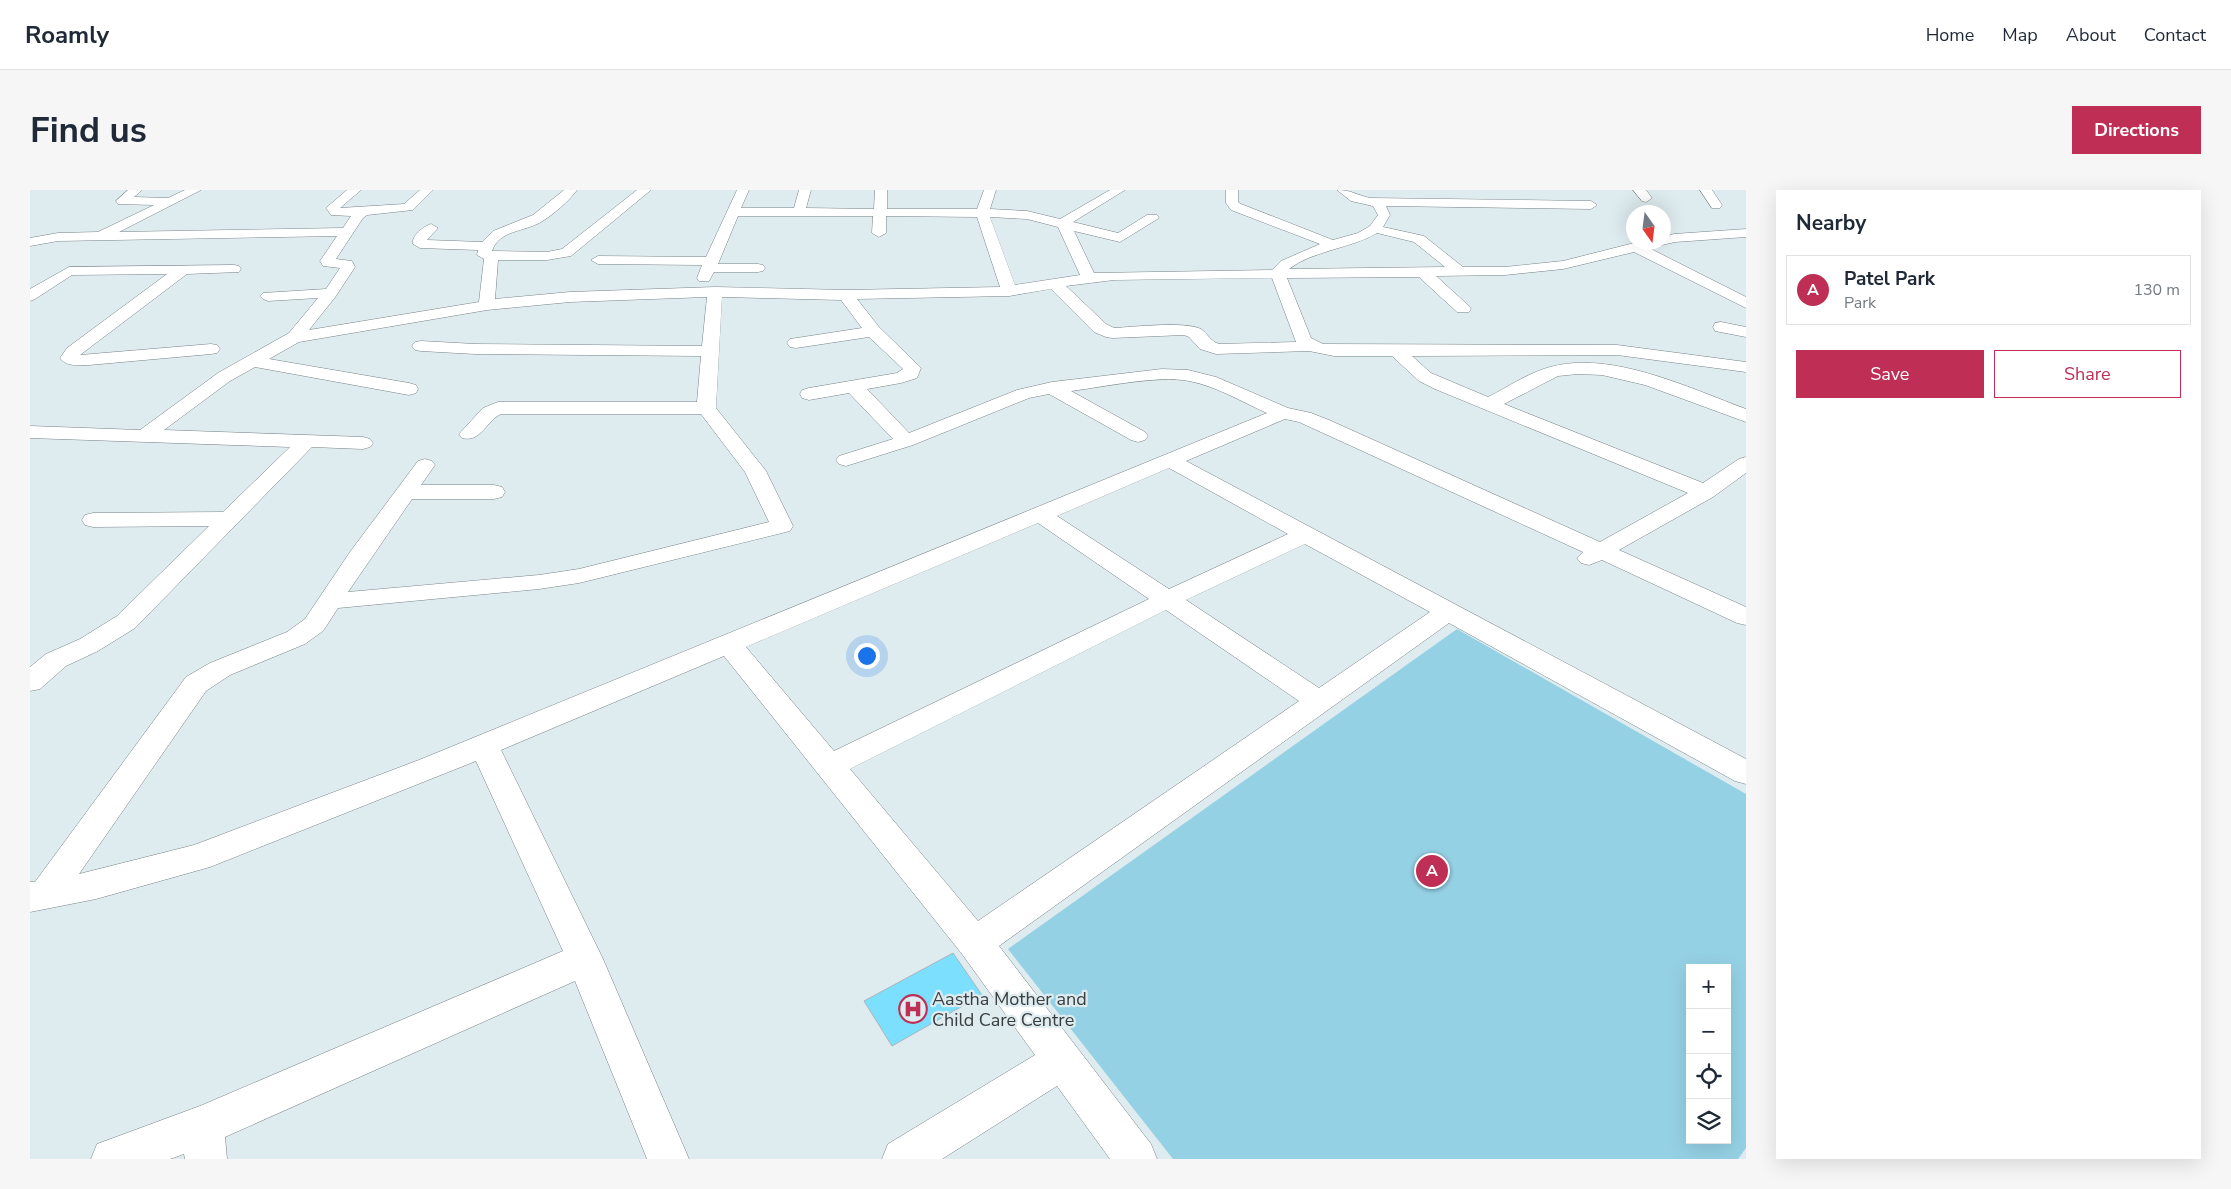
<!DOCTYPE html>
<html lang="en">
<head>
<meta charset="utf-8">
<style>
  body { margin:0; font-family:"Nunito Sans",sans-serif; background:#f6f6f7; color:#1f2937 }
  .controls { position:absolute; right:15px; bottom:15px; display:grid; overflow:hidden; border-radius:0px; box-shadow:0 5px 20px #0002 }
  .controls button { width:45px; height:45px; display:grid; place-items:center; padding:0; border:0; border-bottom:1px solid #e0e1e3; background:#fff; color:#1f2937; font:25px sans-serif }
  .compass { position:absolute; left:1596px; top:15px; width:45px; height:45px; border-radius:50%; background:#fff; box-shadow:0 5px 20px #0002; rotate:166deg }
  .you { position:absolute; left:836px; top:465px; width:18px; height:18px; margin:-12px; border:4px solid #fff; border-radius:50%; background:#1a73e8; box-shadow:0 0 0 8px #1a73e833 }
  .badge { display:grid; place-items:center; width:32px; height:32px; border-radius:50%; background:#be2e55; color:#fff; font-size:16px; font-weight:700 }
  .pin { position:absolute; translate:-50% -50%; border:2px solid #fff; box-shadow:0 1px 5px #0006 }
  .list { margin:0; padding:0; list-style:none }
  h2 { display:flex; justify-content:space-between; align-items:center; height:65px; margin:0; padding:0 20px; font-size:21px }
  h2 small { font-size:16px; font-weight:400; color:#747a83 }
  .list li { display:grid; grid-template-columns:32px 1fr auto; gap:15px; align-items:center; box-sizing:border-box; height:70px; margin:0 10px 10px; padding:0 10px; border:1px solid #e0e1e3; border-radius:0px }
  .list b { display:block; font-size:19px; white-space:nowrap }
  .list p { margin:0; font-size:16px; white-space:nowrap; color:#747a83 }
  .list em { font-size:16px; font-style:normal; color:#747a83 }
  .actions { display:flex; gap:10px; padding:15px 20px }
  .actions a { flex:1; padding:11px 0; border:1px solid #be2e55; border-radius:0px; text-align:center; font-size:18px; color:#be2e55 }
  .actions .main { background:#be2e55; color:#fff }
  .icon { flex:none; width:28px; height:28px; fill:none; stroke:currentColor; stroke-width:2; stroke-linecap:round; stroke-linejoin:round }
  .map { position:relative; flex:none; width:1716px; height:969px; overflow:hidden; border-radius:0px }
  header { display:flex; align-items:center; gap:30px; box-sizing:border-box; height:70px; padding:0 25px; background:#fff; border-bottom:1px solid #e0e1e3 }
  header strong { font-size:24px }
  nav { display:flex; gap:28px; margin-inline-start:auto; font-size:18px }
  .intro { display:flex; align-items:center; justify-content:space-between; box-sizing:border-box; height:120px; padding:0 30px }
  h1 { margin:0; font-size:35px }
  .button { padding:12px 22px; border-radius:0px; background:#be2e55; color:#fff; font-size:18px; font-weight:700 }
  main { display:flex; gap:30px; padding:0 30px }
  aside { flex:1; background:#fff; border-radius:0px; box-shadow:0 5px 20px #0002 }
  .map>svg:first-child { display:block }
  .green { fill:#95d1e5; fill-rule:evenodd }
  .building { fill:#7ddffe; stroke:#a9b5b9 }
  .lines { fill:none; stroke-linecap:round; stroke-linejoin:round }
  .minor-casing { stroke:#788387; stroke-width:1 }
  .minor { fill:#fff; fill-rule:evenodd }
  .labels { text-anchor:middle; stroke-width:4.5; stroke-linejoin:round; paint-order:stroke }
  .near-poi-label { font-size:18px; fill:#383d3f; stroke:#deebef; text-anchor:start }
</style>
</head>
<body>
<header>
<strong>Roamly</strong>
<nav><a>Home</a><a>Map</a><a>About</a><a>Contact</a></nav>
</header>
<div class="intro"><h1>Find us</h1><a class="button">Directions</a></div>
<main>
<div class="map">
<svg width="1716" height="969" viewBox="0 0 1716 969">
  <rect width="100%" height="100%" fill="#deebef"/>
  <path class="green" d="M1427,439L1716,604V958L1708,969H1143L978,759ZM1660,778H1697V950H1660Z"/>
  <path class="building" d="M923,763L952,805L862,856L834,811Z"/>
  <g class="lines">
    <defs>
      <g id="minor">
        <path d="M98,0H112L104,7L138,8L155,0H171L89,42L313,38L321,26L301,25L296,18L317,0H331L310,18L374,14L390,0H403L383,20L337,25L333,28L306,69L322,71L325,77L306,106L279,140L449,112L454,69L447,65L448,60L390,58L383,54C381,46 394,36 401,34L408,38L397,50L452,52L463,41L503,25L534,0H547C538,12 524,24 511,32C494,42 469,40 462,61L517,62L532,59L607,0H621L541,66L517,70H468L465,109L540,102L685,97L816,100L970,97L947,27L856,26V43L849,47L842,43L843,26H708L688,74H728L733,75L735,78L733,81L728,82H684L679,91H669L667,88L672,75L568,74L561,70L568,66L676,67L707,0H719L711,18H764L769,0H781L776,18L844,19L845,0H857V19H947L954,0H966L960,19L997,21L1030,29L1080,0H1095L1043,32L1088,43L1117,25H1127L1129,28L1090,52L1044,41L1064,83L1242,80L1251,71L1290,54L1201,20L1196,13V0H1208V12L1211,14L1303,50L1328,43L1340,36L1348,25L1343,16L1321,11L1307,0C1322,0 1326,5 1340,8L1561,11L1567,15L1561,19L1356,16L1360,25L1353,37L1394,46L1433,77H1475L1533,71L1608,52H1634V47L1644,44L1716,39V47L1645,52L1619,58L1716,107V118L1604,62L1533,79L1475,85L1406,86L1439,116L1441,119L1439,122H1427L1389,87L1257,88L1281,148L1293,154L1587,155L1716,172V182L1587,165L1382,166L1401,183L1458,207C1478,197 1498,183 1520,177C1581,160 1659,198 1716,219V232L1615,195L1572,185L1548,184L1528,186L1474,214L1673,293L1709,269L1716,267V283L1683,307L1589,360L1716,417V435L1707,433L1572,370L1559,375L1551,373L1547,368L1553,362L1269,232L1255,229L1156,271L1716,569V594L1705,591L1419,433L969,756L1121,954L1127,969H1080L1027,896L912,969H852L858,954L1005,865L932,764L694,466L471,560L573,769L659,969H617L545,791L195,947L197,969H155L154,964L140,969H61L67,954L170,916L533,761L446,571L180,677L66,709L0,722V692H5L156,487L180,473L257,442L275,429L320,362L388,271L395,269L402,271L405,275L391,295H464L472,297L475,302L472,307L464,309H382L318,402L509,385L549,379L739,332L715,282L671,224H471C456,231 451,253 432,248L429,244L453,218L468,212H667L671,166L445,164L391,161L385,160L382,156L385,152L391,151L445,154L672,156L677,107L540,112L457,120L269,152L239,169L379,193L386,195L388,199L386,203L379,205L225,177L200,191L134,240L333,247L340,249L343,253L340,257L333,259L282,257L105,438L68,461L36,476L10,499L0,501V477L16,464L50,449L87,426L179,336L63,337L55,335L52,330L55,325L63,323L193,322L260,257L0,248V236L110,240L188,183L259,143L288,108L238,111L233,109L230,106L233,103L296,99L310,78L293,76L290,71L307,46L28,51L0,56V48L28,43L68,42L124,15L88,14L86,11ZM960,27L997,29L1028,37L1050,85L985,95ZM1347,43L1384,52L1415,77L1259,79C1281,61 1323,58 1347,43ZM1242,88L1266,152L1189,154C1180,151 1178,144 1171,139C1155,131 1103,137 1084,138L1076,134L1036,96L1084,90ZM1021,99L1064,142L1076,147L1082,148L1154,145L1159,147L1170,159L1186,164L1279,161L1304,166H1362L1389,191L1405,199L1658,303L1570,352L1299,230L1281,223L1258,218L1186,187L1158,180L1132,179L1022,192L987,200L879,243L837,199L871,193L887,188L891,178L849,137L827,109L979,106ZM692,107L811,110L832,138L760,149L757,153L760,157L766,158L839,147L873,179L867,183L779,198L772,200L770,204L772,208L779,210L819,203L863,249L809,266L806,270L809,274L816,276L883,255L999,208L1019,204L1101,250L1108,252L1115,250L1118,246L1115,242L1041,201C1073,197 1129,185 1159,191C1186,196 1212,212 1237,223L389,570L164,655L49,684L176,501L200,485L275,454L293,441L308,418L509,399L549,393L760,341L763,336L736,281L686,218ZM1139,278L1258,344L1139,399L1027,326ZM1008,333L1119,409L804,561L716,457ZM1275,354L1400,422L1289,498L1156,410ZM1136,420L1269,511L948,731L820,579Z"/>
        <path d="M1603,0H1616L1622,8L1616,12L1612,11Z"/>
        <path d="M1670,0H1682L1692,15L1690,18H1682Z"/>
        <path d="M204,75L209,76L211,79L209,82L157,84L50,165L181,154L187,155L190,159L187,163L181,164L59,175C49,175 36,177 30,168L37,158L137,84L42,85L5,109L0,111V99L39,77Z"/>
        <path d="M1691,132L1716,137V147L1685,141L1683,137L1685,133Z"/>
      </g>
    </defs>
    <use href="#minor" class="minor-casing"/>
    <use href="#minor" class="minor"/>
  </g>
  <defs>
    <symbol id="hospital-ring" viewBox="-11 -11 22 22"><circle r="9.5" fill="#deebef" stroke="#be2e55" stroke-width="1.5"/><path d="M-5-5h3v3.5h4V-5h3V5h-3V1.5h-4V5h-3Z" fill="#be2e55"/></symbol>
  </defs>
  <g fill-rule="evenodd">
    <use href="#hospital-ring" x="867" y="803" width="32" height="32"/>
  </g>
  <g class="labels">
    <g class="near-poi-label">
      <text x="902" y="815">Aastha Mother and<tspan x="902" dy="21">Child Care Centre</tspan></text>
    </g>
  </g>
</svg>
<div class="controls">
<button>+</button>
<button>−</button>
<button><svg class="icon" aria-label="locate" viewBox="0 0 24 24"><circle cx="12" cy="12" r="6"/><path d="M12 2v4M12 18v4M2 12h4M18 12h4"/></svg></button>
<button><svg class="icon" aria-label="layers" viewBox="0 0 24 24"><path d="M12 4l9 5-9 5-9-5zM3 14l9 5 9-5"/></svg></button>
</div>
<svg class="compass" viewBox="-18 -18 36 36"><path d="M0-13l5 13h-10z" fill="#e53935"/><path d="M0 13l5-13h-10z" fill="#747a83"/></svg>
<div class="you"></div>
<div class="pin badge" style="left:1402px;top:681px">A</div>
</div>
<aside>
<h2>Nearby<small></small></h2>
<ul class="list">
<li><span class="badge">A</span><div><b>Patel Park</b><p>Park</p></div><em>130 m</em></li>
</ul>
<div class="actions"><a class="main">Save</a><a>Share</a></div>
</aside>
</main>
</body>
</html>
